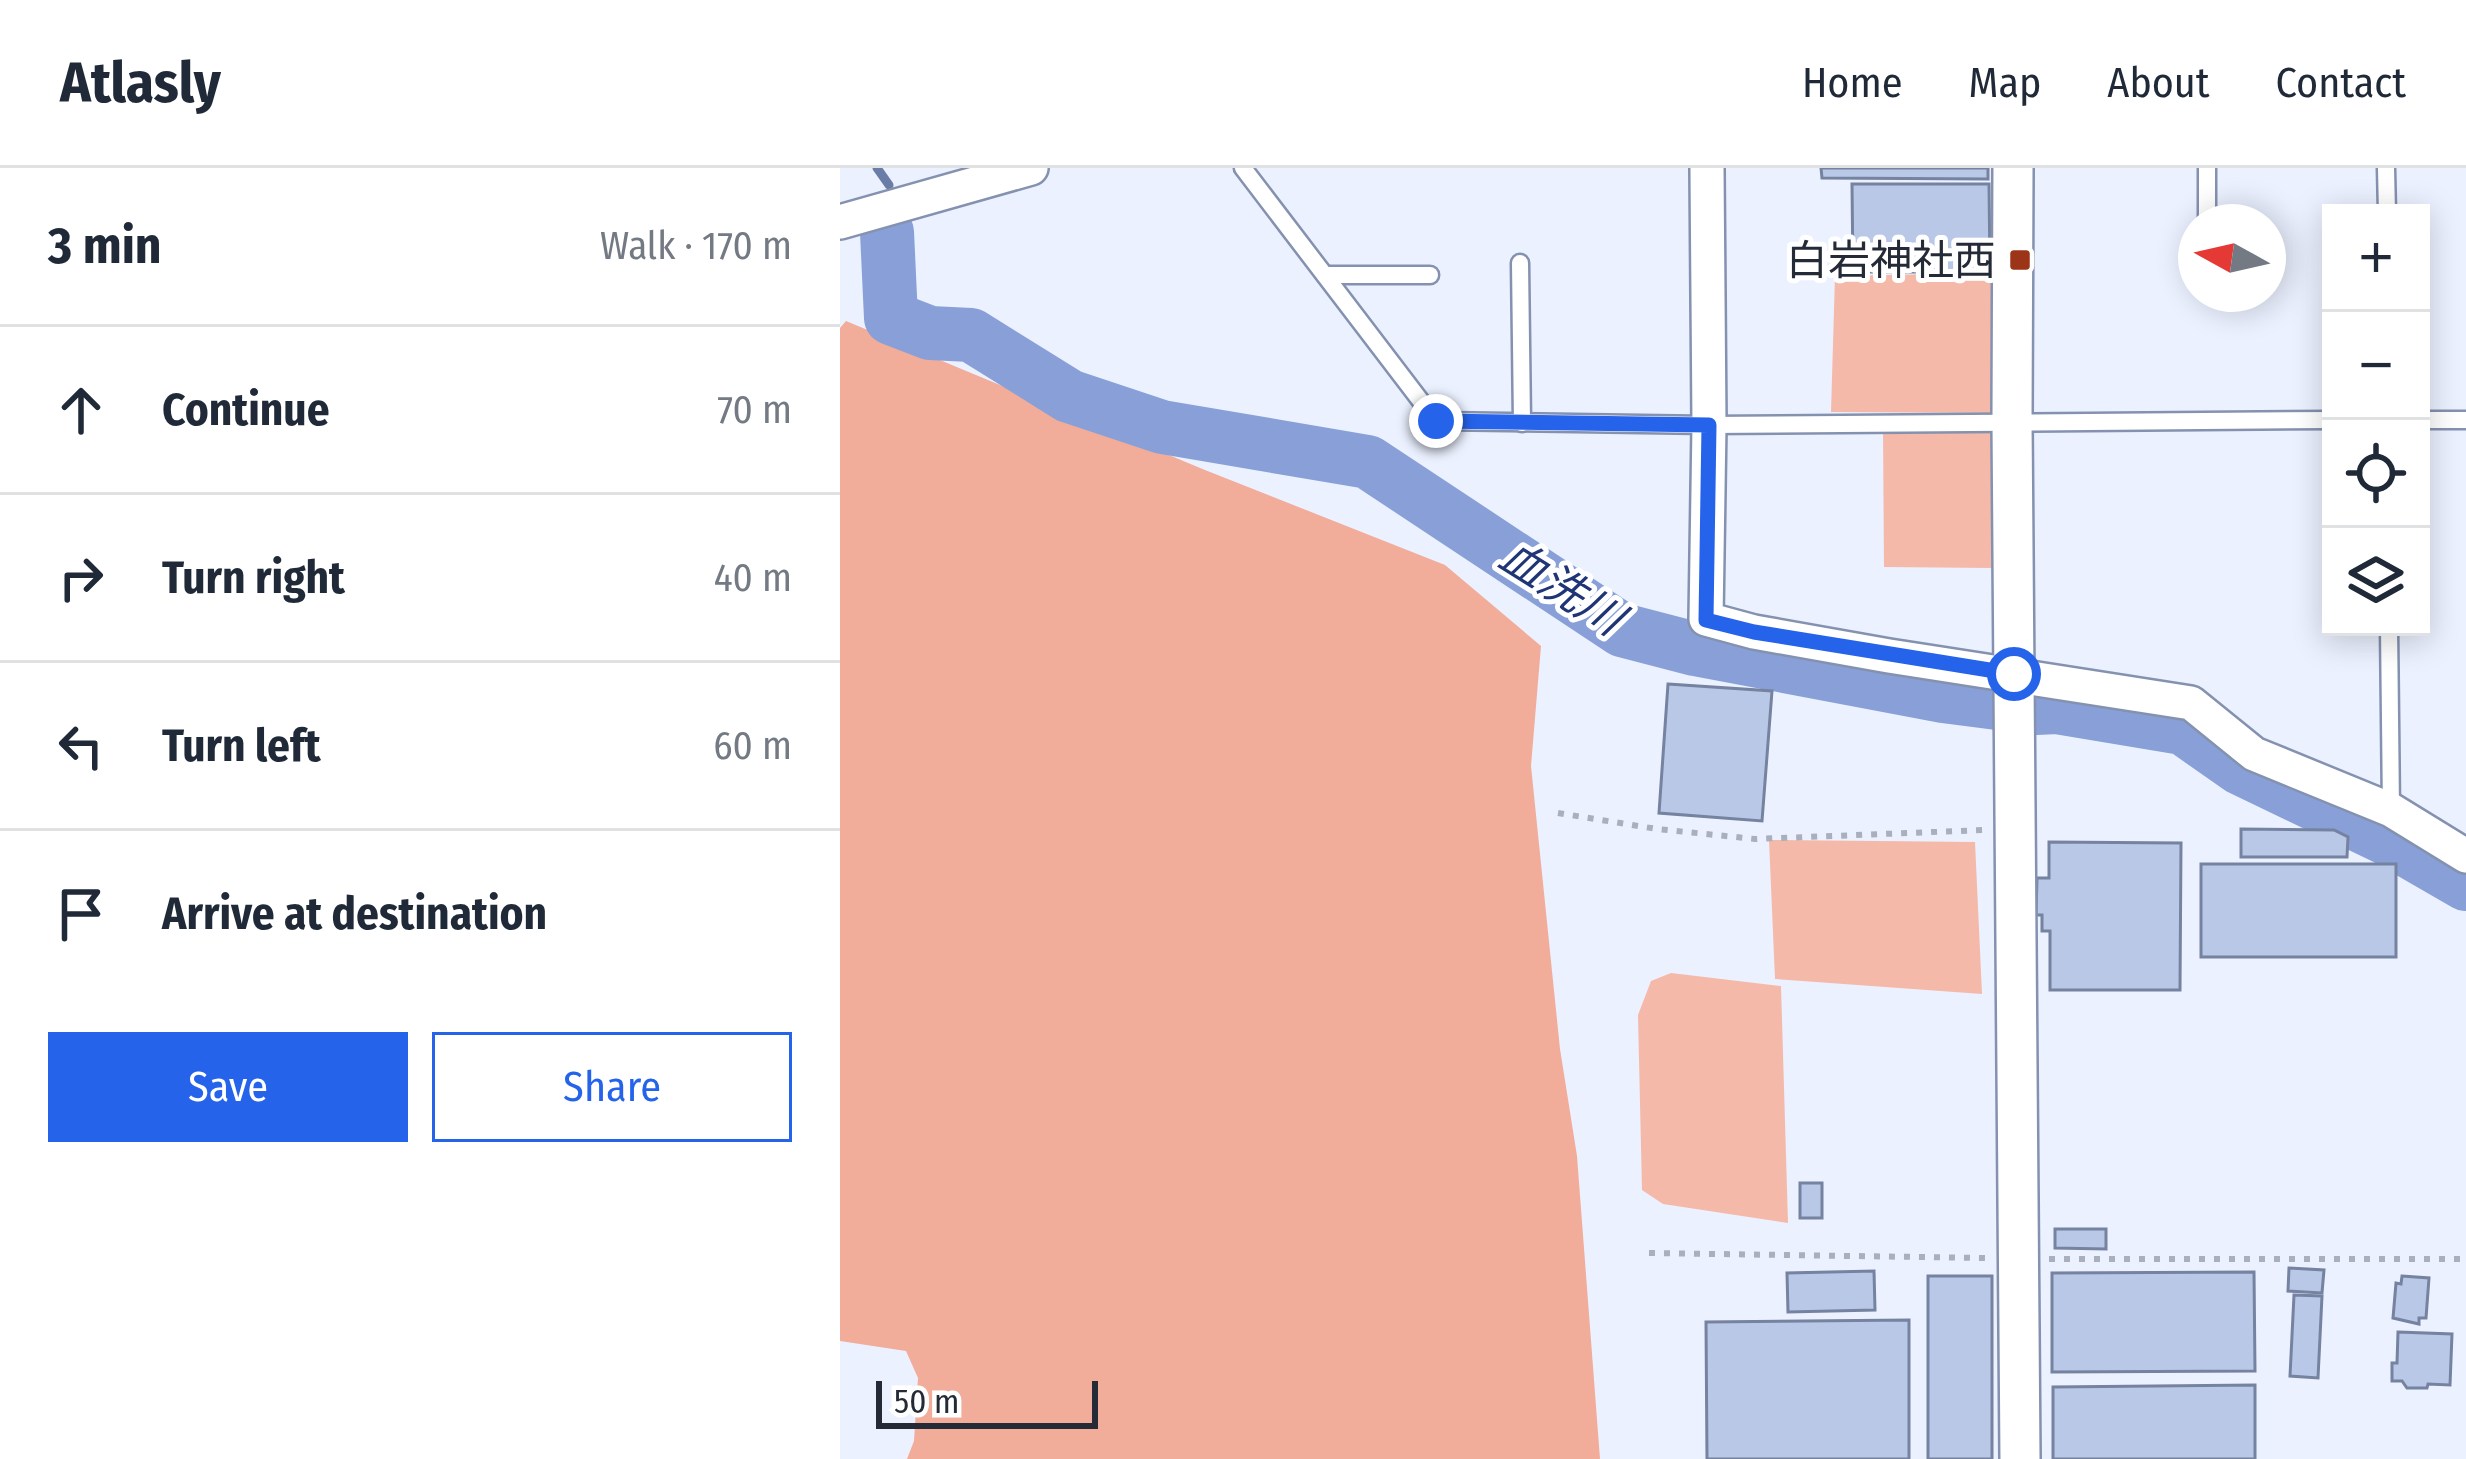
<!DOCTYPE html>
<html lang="en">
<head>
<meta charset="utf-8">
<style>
  body { margin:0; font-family:"Fira Sans Condensed","Noto Sans JP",sans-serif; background:#f2f2f3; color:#1f2937 }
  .controls { position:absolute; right:36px; top:36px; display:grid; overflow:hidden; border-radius:0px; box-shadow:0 6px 30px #0003 }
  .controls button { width:108px; height:108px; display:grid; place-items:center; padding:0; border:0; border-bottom:3px solid #e0e1e3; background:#fff; color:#1f2937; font:60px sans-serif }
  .compass { position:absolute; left:1338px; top:36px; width:108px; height:108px; border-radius:50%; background:#fff; box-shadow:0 6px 30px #0003; rotate:278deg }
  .scale { position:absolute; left:36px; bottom:30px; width:222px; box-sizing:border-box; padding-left:12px; border:6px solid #252a37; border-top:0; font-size:33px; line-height:42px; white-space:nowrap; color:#252a37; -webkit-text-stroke:9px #fff; paint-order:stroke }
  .stop { position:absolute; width:36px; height:36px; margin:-27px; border:9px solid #2563eb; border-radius:50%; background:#fff }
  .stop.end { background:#2563eb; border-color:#fff; box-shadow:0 3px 12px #0008 }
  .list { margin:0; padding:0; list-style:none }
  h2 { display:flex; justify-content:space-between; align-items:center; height:156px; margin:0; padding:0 48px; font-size:51px }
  h2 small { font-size:39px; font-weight:400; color:#747a83 }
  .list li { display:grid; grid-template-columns:78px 1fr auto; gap:36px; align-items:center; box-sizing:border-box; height:168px; padding:0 48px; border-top:3px solid #e0e1e3 }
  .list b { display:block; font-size:45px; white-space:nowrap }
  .list em { font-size:39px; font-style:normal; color:#747a83 }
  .actions { display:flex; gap:24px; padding:36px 48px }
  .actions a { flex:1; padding:27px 0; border:3px solid #2563eb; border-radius:0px; text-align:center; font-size:42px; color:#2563eb }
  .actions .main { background:#2563eb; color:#fff }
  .icon { flex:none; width:66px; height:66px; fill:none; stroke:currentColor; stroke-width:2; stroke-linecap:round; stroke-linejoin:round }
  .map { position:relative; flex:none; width:1626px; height:1291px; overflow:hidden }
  header { display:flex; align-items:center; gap:72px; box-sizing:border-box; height:168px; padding:0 60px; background:#fff; border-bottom:3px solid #e0e1e3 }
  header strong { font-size:57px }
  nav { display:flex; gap:66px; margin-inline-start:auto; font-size:42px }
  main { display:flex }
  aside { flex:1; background:#fff }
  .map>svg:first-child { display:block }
  .green { fill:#f4b9a9 }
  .forest { fill:#f1ac9a }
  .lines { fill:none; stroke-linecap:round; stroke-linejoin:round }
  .stream { stroke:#6a7da7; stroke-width:9 }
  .river { stroke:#88a0d7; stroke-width:54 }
  .building { fill:#bac8e8; stroke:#7582a0; stroke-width:3 }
  .service-casing { stroke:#8492b0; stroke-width:21 }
  .minor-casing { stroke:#8492b0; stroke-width:38 }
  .tertiary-casing { stroke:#8492b0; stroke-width:44 }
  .path { stroke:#a9afbd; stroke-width:6; stroke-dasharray:6 9; stroke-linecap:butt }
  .service { stroke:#fff; stroke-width:16 }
  .minor { stroke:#fff; stroke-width:33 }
  .tertiary { stroke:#fff; stroke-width:39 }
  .route { stroke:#2563eb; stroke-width:15 }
  .poi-dot { fill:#9c3418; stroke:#fff; stroke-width:4.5 }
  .labels { text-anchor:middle; stroke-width:10; stroke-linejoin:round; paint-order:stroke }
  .poi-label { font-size:42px; fill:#252a37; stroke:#fff; text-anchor:end }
  .water-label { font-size:45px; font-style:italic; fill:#1f3576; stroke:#fff }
</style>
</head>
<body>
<header>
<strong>Atlasly</strong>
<nav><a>Home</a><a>Map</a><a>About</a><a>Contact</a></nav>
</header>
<main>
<aside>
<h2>3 min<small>Walk · 170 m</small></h2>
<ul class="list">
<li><svg class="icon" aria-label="ahead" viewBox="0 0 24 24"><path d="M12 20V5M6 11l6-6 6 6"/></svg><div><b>Continue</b></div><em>70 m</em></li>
<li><svg class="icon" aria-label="right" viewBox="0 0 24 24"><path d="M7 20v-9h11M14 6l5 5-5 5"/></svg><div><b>Turn right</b></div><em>40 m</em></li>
<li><svg class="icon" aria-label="left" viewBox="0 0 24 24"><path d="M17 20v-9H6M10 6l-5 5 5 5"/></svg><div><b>Turn left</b></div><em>60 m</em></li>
<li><svg class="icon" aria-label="arrive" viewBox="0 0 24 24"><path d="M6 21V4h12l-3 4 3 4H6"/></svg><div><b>Arrive at destination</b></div></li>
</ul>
<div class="actions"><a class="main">Save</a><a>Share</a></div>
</aside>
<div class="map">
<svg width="1626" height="1291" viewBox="0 0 1626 1291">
  <rect width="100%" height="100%" fill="#ebf1ff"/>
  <g class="green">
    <path d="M1151,105V245L991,244L995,108Z"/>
    <path d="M1152,260V400L1044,399L1043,261Z"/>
    <path d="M929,672L1135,674L1142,826L935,811Z"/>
    <path d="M831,805L941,818L948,1055L823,1036L802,1022L798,847L811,813Z"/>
  </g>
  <path class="forest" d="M6,153L365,302L605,397L701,478L691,598L720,881L737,988L760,1291H67L74,1273L78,1210L66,1183L0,1173V160Z"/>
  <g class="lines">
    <path class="stream" d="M37,0L49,17"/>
    <path class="river" d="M47,64L51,150L90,165L131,167L229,228L322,259L528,294L782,462L855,481L1103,528L1196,540L1217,539L1343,560L1400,600L1548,671L1626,716"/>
  </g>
  <g class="building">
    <path d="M981,0H1148V11L982,10Z"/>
    <path d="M1012,16H1149L1150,104H1013Z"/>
    <path d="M828,516L932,523L922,653L819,645Z"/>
    <path d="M1401,661L1494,662L1508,669L1507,689H1401Z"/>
    <path d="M1209,674L1341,675L1340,822H1210V763H1202V747H1196L1197,710H1209Z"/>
    <rect x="1361" y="696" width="195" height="93"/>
    <rect x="960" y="1015" width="22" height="35"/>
    <path d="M1215,1061H1266V1081L1215,1080Z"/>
    <path d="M1449,1100L1484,1102L1482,1125L1448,1123Z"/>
    <path d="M1034,1103L1035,1142L948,1144L947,1105Z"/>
    <path d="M1414,1104L1415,1203L1212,1204V1105Z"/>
    <rect x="1088" y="1108" width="64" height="183"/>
    <path d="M1562,1108L1589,1110L1586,1150H1579V1156L1553,1150L1556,1115L1561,1116Z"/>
    <path d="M1454,1127L1482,1128L1478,1210L1450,1208Z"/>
    <path d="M1069,1152V1291H867L866,1154Z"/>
    <path d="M1558,1164L1612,1166L1610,1217L1588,1216L1587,1220H1567L1562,1213H1552V1195H1557Z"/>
    <path d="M1415,1217V1291H1213V1219Z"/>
  </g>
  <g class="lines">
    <defs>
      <g id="service">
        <path d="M403,0L596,253L869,257L1491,252"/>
        <path d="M1546,0L1547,45"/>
        <path d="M1367,54V0"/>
        <path d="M680,95L682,255"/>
        <path d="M485,107H590"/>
        <path d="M1581,252H1626"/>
        <path d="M1549,459L1551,642"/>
      </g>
      <g id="minor">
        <path d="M867,0L869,257L866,451L914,464L1049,488L1351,535L1414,586L1551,642L1626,688"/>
        <path d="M0,54L191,0"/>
      </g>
      <path id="tertiary" d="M1173,0L1172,253L1180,1291"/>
    </defs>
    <use href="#service" class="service-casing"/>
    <use href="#minor" class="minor-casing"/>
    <use href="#tertiary" class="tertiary-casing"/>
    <g class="path">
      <path d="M718,645L817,661L915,671L1145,662"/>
      <path d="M809,1085L1147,1090"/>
      <path d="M1209,1091H1626"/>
    </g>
    <use href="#service" class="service"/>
    <use href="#minor" class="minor"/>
    <use href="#tertiary" class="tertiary"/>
  </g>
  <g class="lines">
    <path class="route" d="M596,253L869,257L866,452L914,464L1174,506"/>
  </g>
  <rect class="poi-dot" x="1168" y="80" width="24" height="24" rx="6"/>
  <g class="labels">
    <g class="poi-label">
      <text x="1156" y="107">白岩神社西</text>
    </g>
    <g class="water-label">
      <text transform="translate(722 419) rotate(32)" y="16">血洗川</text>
    </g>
  </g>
</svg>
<div class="controls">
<button>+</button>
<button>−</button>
<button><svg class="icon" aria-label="locate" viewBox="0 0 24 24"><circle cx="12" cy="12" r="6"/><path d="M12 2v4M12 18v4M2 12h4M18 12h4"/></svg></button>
<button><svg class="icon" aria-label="layers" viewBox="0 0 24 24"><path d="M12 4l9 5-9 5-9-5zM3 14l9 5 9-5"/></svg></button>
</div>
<svg class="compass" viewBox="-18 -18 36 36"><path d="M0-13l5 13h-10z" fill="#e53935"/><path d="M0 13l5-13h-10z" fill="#747a83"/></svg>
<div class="scale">50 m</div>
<div class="stop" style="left:1174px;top:506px"></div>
<div class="stop end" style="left:596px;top:253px"></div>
</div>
</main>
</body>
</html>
